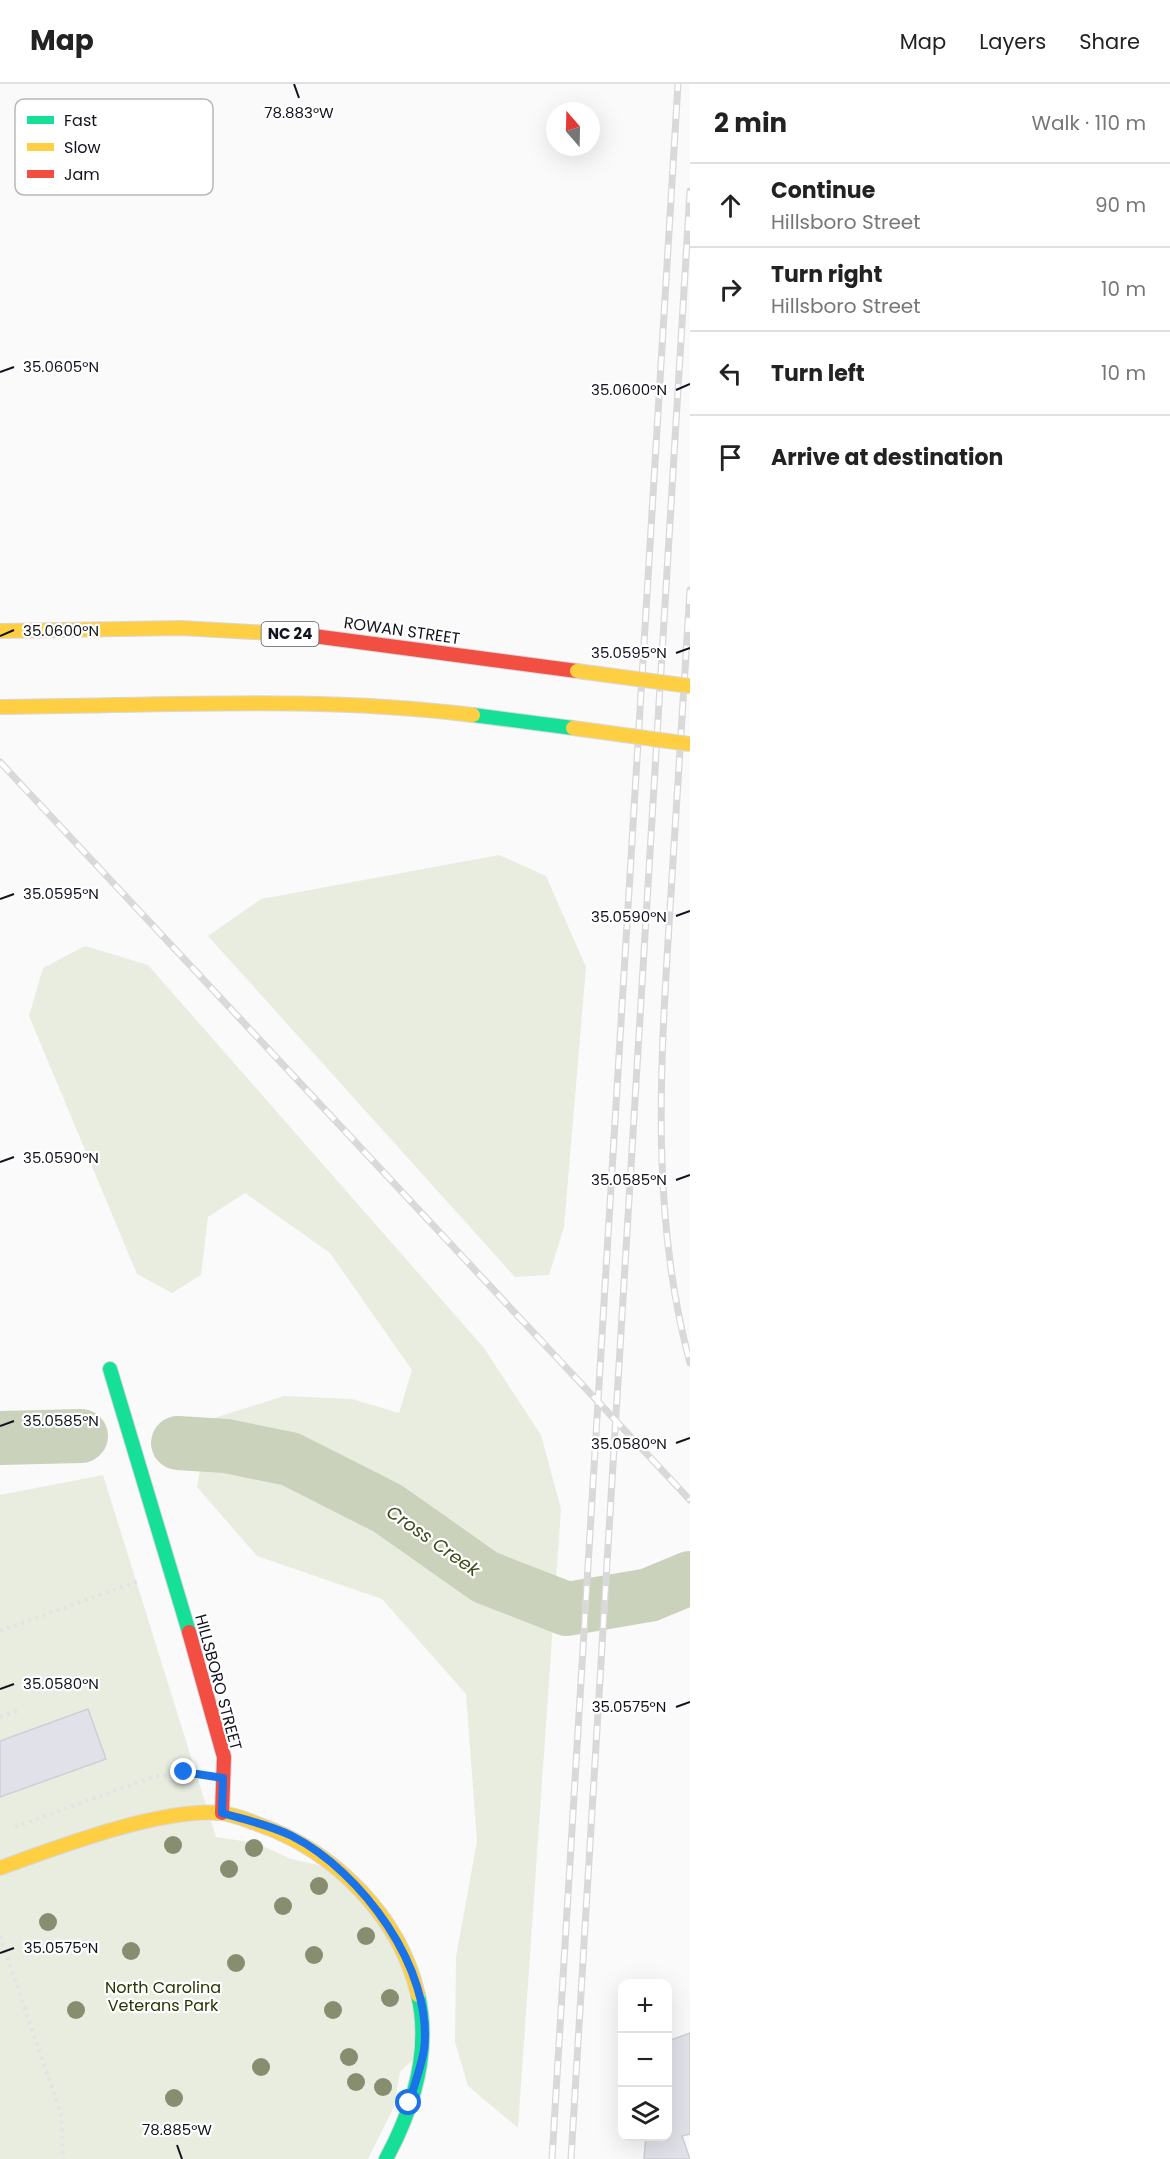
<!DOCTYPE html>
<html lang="en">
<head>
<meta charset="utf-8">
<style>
  body { margin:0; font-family:Poppins,sans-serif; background:#f6f6f6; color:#222 }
  .controls { position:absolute; right:18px; bottom:18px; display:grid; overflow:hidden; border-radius:12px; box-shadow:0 6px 24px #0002 }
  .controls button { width:54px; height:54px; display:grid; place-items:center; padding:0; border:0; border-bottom:2px solid #e0e0e0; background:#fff; color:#222; font:30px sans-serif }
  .compass { position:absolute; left:546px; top:18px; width:54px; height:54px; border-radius:50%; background:#fff; box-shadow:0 6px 24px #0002; rotate:340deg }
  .stop { position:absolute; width:18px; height:18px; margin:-14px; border:4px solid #1a73e8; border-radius:50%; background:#fff }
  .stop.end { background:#1a73e8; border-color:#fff; box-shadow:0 2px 6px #0008 }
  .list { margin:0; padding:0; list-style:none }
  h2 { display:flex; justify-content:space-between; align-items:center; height:78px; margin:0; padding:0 24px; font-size:26px }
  h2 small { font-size:20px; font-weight:400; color:#767676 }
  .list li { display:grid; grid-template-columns:39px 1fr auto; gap:18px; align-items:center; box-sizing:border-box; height:84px; padding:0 24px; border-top:2px solid #e0e0e0 }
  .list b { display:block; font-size:22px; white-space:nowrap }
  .list p { margin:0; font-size:20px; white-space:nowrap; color:#767676 }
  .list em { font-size:20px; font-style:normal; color:#767676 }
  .icon { flex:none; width:33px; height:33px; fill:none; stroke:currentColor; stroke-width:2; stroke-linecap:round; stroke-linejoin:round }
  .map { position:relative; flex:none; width:690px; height:2075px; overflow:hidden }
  header { display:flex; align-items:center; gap:36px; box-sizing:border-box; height:84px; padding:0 30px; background:#fff; border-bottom:2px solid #e0e0e0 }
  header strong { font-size:28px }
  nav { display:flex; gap:33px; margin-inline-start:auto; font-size:21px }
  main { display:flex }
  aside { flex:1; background:#fff }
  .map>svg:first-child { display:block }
  .green { fill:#e9ede0 }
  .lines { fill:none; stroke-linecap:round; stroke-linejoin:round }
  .river { stroke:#cad2bc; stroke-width:54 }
  .building { fill:#e1e2e9; stroke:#cdcfd4; stroke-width:1.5 }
  .fast-casing { stroke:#d7d8de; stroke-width:16 }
  .slow-casing { stroke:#d7d8de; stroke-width:16 }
  .jam-casing { stroke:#d7d8de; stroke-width:16 }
  .path { stroke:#e3e3e3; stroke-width:4; stroke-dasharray:3 4.5; stroke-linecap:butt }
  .fast { stroke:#16e098; stroke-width:14 }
  .slow { stroke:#ffcf43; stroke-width:14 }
  .jam { stroke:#f24e42; stroke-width:14 }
  .rail-casing { stroke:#d9d9d9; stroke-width:7 }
  .rail { stroke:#fff; stroke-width:4.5; stroke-dasharray:14; stroke-linecap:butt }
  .slow-bridge-casing { stroke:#d7d8de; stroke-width:16; stroke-linecap:butt }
  .slow-bridge { stroke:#ffcf43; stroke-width:14 }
  .tree { fill:#878e70 }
  .route { stroke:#1a73e8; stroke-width:8 }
  .ticks { fill:none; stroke:#11131d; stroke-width:2 }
  .labels { text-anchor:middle; stroke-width:4.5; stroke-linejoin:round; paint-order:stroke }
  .shield { fill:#fff; stroke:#585a61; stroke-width:1.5 }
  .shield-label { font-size:15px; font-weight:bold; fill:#11131d }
  .street-label { font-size:16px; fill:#11131d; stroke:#fff }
  .park-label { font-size:16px; fill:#293500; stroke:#fff }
  .water-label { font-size:18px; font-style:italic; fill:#3d4a18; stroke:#fff }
  .key { fill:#fff; stroke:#b8b8bb; stroke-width:1.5 }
  .key-label { font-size:16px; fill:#11131d }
  .ticks-label { font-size:15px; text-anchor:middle; fill:#11131d; stroke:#fff; stroke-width:4.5; stroke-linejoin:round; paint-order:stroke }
</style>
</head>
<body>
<header>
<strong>Map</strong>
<nav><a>Map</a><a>Layers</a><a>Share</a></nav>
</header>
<main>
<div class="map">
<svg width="690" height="2075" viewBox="0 0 690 2075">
  <rect width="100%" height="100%" fill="#fafafa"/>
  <g class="green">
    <path d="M499,771L546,792L586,883L564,1143L549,1191L515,1193L208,852L261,815Z"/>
    <path d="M85,862L148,881L484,1264L541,1351L561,1425L518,2044L468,2002L455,1958L456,1873L477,1757L466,1610L382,1515L257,1472L197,1403L208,1336L284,1312L352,1315L399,1329L412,1286L330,1169L245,1109L208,1133L201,1191L172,1209L137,1190L29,932L43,884Z"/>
    <path d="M103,1391L216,1753L256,1759L291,1775L340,1786L398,1860L424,1965L400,1988L394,2023L368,2075H0V1411Z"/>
  </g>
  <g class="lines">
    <g class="river">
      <path d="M0,1354L81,1352"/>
      <path d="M178,1359L226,1362L290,1375L387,1424L485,1493L567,1525L649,1511L690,1494"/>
    </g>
  </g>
  <g class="building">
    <path d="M88,1625L106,1675L0,1713V1657Z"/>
    <path d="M690,1949V2050L682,2052L690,2075H644L646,2052H668V1957Z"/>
  </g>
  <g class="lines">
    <defs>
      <g id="fast">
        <path d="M473,631L573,644"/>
        <path d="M110,1285L189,1548"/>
        <path d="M386,2075C413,2025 431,1967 418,1911"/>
      </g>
      <g id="slow">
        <path d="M0,547L181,544L306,551"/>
        <path d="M0,623C157,622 317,611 473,631"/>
        <path d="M0,1784C58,1763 160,1724 220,1729C234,1730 247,1736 260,1741C334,1767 400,1832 418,1911"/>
      </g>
      <g id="jam">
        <path d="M306,551L577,587"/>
        <path d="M189,1548L224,1673L222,1729"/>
      </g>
    </defs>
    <use href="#fast" class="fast-casing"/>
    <use href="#slow" class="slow-casing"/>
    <use href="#jam" class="jam-casing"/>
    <g class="path">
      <path d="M0,1547L141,1496"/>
      <path d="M0,1633L17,1627"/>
      <path d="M15,1743L156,1692L193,1690"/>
      <path d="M0,1852L61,2030L63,2075"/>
    </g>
    <use href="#fast" class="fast"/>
    <use href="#slow" class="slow"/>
    <use href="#jam" class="jam"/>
    <defs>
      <g id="rail">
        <path d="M690,506C683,617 676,729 669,841C660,988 651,1135 690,1279"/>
        <path d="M0,678L690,1416"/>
        <path d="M552,2075L678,0"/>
        <path d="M571,2075L690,107"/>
      </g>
    </defs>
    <use href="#rail" class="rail-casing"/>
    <use href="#rail" class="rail"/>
    <defs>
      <g id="slow-bridge">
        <path d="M577,587L690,602"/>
        <path d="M573,644L690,660"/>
      </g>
    </defs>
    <use href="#slow-bridge" class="slow-bridge-casing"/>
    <use href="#slow-bridge" class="slow-bridge"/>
  </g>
  <g class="tree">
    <circle cx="173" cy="1761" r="9"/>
    <circle cx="254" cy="1764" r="9"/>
    <circle cx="229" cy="1785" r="9"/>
    <circle cx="319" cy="1802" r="9"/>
    <circle cx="283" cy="1822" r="9"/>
    <circle cx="48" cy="1838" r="9"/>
    <circle cx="366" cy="1852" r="9"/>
    <circle cx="131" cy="1867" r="9"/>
    <circle cx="314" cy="1871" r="9"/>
    <circle cx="236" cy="1879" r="9"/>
    <circle cx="390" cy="1914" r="9"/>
    <circle cx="76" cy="1926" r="9"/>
    <circle cx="333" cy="1926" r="9"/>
    <circle cx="349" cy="1973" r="9"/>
    <circle cx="261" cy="1983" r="9"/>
    <circle cx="356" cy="1998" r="9"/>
    <circle cx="383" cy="2003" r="9"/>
    <circle cx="174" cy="2014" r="9"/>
  </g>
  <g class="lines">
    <path class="route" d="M184,1688L223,1694L222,1729C246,1736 270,1741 292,1752C361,1787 434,1885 424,1966C421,1983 414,2002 409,2019"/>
  </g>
  <path class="ticks" d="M294,0L299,14M0,288L14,283M676,306L690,300M0,552L14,546M676,569L690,564M0,815L14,810M676,832L690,827M0,1078L14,1073M676,1096L690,1091M0,1342L14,1337M676,1359L690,1354M0,1605L14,1600M676,1623L690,1618M0,1869L14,1864M177,2061L182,2075"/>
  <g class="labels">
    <rect class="shield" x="261.5" y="538" width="57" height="24" rx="4.5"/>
    <g class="shield-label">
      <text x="290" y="555">NC 24</text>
    </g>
    <g class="street-label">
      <text transform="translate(402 546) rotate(8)" y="6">ROWAN STREET</text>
      <text transform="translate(219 1598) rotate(75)" y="6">HILLSBORO STREET</text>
    </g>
    <g class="park-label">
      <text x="163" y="1909">North Carolina<tspan x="163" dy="18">Veterans Park</tspan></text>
    </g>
    <g class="water-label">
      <text transform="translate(433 1457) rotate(35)" y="6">Cross Creek</text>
    </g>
  </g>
  <rect x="15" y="15" width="198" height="96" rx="9" class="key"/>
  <rect x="27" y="32" width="27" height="8" fill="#16e098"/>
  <rect x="27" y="59" width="27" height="8" fill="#ffcf43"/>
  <rect x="27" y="86" width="27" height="8" fill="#f24e42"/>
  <g class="key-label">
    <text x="64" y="42">Fast</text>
    <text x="64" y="69">Slow</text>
    <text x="64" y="96">Jam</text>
  </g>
  <g class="ticks-label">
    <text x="299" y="34">78.883°W</text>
    <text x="61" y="288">35.0605°N</text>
    <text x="629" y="311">35.0600°N</text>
    <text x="61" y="552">35.0600°N</text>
    <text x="629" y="574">35.0595°N</text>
    <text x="61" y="815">35.0595°N</text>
    <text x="629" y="838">35.0590°N</text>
    <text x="61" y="1079">35.0590°N</text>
    <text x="629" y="1101">35.0585°N</text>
    <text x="61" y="1342">35.0585°N</text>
    <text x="629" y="1365">35.0580°N</text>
    <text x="61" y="1605">35.0580°N</text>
    <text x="629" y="1628">35.0575°N</text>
    <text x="61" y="1869">35.0575°N</text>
    <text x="177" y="2051">78.885°W</text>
  </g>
</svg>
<div class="controls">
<button>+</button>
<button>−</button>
<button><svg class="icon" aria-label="layers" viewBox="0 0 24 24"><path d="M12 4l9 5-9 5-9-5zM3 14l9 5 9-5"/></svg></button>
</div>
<svg class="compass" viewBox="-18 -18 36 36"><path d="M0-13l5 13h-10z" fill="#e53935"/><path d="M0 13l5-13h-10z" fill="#767676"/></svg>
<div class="stop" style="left:409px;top:2019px"></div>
<div class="stop end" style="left:184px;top:1688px"></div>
</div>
<aside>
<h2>2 min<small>Walk · 110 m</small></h2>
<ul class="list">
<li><svg class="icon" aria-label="ahead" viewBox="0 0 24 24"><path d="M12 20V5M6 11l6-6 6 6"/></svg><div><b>Continue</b><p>Hillsboro Street</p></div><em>90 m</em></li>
<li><svg class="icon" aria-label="right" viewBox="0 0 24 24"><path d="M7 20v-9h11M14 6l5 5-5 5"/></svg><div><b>Turn right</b><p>Hillsboro Street</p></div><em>10 m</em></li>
<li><svg class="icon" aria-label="left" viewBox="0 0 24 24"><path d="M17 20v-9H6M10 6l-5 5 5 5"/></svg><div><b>Turn left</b></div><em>10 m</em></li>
<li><svg class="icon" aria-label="arrive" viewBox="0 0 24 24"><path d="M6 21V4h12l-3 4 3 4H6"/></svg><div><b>Arrive at destination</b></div></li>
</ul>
</aside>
</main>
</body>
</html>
